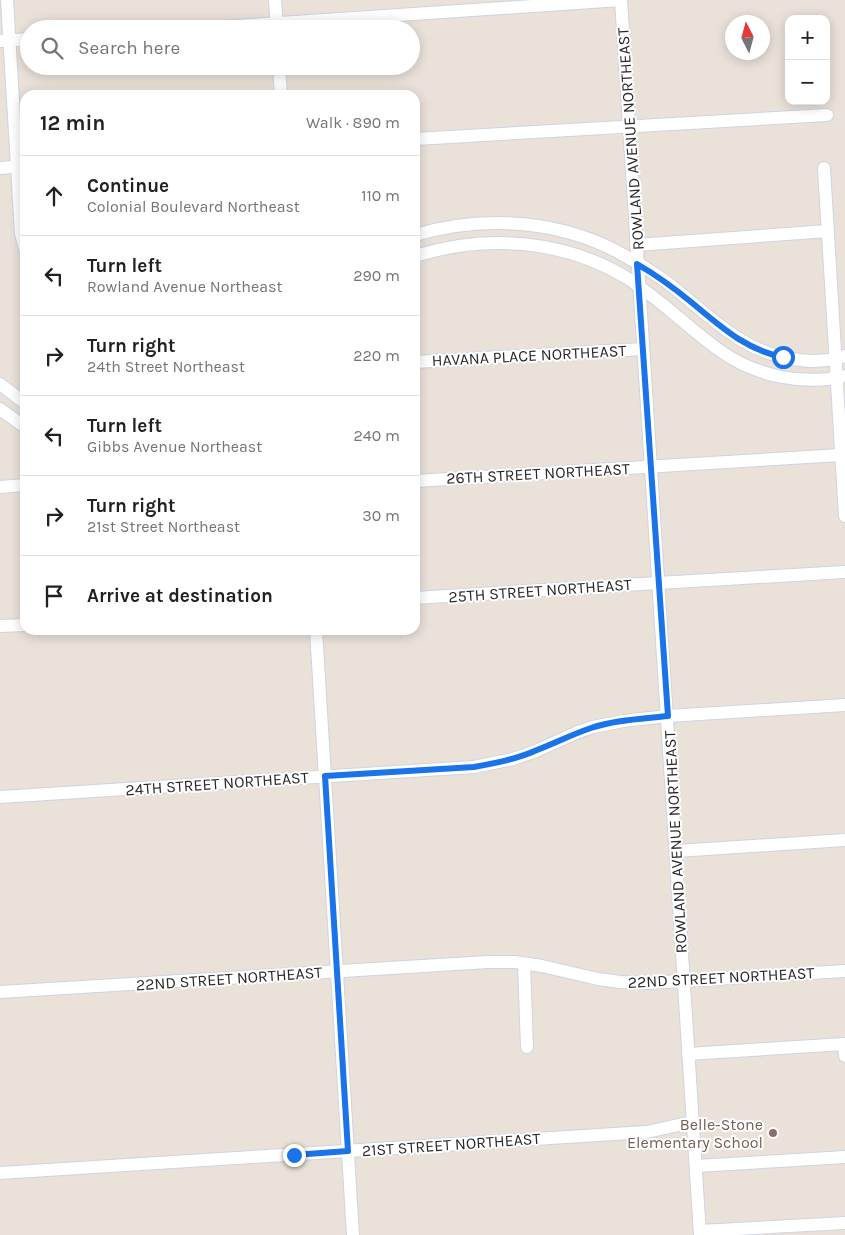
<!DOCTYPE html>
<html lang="en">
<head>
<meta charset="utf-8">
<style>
  body { margin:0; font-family:Karla,sans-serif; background:#f2f2f2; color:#202124 }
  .controls { position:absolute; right:15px; top:15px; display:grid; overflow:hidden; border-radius:10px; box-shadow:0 2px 12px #0003 }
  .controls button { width:45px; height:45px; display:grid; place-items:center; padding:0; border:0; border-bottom:1px solid #e0e0e0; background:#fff; color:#202124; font:25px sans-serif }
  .compass { position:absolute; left:725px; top:15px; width:45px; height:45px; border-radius:50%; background:#fff; box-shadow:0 2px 12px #0003; rotate:354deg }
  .stop { position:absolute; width:15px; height:15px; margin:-11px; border:4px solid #1a73e8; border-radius:50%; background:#fff }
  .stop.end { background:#1a73e8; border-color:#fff; box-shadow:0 1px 5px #0008 }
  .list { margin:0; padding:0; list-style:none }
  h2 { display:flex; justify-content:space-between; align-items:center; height:65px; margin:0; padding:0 20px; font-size:21px }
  h2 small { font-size:16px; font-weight:400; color:#757577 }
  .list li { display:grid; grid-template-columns:32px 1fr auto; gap:15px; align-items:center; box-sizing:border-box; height:80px; padding:0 20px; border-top:1px solid #e0e0e0 }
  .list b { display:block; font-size:19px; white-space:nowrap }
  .list p { margin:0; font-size:16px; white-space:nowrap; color:#757577 }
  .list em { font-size:16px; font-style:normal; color:#757577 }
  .icon { flex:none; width:28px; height:28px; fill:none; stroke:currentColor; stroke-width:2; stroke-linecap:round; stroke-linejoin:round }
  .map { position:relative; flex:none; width:845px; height:1235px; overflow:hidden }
  .search { position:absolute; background:#fff; box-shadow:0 2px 12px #0003; left:20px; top:20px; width:400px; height:55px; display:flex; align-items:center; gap:12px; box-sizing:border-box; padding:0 18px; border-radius:28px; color:#757577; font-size:19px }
  .panel { position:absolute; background:#fff; box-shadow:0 2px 12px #0003; left:20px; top:90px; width:400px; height:545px; border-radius:15px }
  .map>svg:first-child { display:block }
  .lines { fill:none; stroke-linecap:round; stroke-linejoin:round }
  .minor-casing { stroke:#cfd4e1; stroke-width:14 }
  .minor { stroke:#fff; stroke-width:12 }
  .route { stroke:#1a73e8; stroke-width:6 }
  .education-dot { fill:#8d6e63; stroke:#fff; stroke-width:2 }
  .labels { text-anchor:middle; stroke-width:4; stroke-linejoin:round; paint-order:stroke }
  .street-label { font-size:16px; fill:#282828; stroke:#fff }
  .education-label { font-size:16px; fill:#785e54; stroke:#fff; text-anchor:end }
</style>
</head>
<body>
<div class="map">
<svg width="845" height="1235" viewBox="0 0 845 1235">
  <rect width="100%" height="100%" fill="#eae1d9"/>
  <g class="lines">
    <defs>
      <g id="minor">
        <path d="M7,0L21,233L25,249"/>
        <path d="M275,0L277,29"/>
        <path d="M621,0L700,1235"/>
        <path d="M192,29L621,0"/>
        <path d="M0,41L29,39"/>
        <path d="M279,66L281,95"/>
        <path d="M415,139L827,115"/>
        <path d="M0,168L25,166"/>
        <path d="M824,168L845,516"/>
        <path d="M415,235C485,214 564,220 627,257C641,265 656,274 669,284C712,317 742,354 800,360C816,362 830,361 845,356"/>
        <path d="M636,245L828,231"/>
        <path d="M415,256C485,234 563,239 627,278C660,299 687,327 719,350C755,376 802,386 845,376"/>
        <path d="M415,362L643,349"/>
        <path d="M0,384L25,403"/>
        <path d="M0,409L25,427"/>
        <path d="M415,481L841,455"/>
        <path d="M0,487L25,485"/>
        <path d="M415,598L658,583L845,572"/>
        <path d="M0,626L25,625"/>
        <path d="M316,630L353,1235"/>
        <path d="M0,797L474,767L513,759L536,751L578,732L593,727L623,721L668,716L845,705"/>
        <path d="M676,851L845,840"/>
        <path d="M524,964L527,1047"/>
        <path d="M0,992L488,962H515L542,966L598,979L620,982L648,983L845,971"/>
        <path d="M688,1054L844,1044L845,1056"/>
        <path d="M696,1166L845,1157"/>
        <path d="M0,1173L630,1133L647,1132L692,1122"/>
        <path d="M700,1231L845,1223"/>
      </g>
    </defs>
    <use href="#minor" class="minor-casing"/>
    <use href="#minor" class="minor"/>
  </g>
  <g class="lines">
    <path class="route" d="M294,1155L348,1151L325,776L474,767C496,763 517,759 537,750C555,743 573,734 591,728C615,720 642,719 668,716L637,264C656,275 674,288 691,302C719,325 745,350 783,357"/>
  </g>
  <circle class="education-dot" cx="773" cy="1133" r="5"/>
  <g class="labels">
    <g class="street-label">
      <text transform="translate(630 139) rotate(-94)" y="6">ROWLAND AVENUE NORTHEAST</text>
      <text transform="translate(529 355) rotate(-3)" y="6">HAVANA PLACE NORTHEAST</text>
      <text transform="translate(538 473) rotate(-3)" y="6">26TH STREET NORTHEAST</text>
      <text transform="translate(540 590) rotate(-4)" y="6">25TH STREET NORTHEAST</text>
      <text transform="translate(217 783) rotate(-4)" y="6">24TH STREET NORTHEAST</text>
      <text transform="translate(675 842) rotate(-93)" y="6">ROWLAND AVENUE NORTHEAST</text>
      <text transform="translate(721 977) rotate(-3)" y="6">22ND STREET NORTHEAST</text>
      <text transform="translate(229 978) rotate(-4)" y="6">22ND STREET NORTHEAST</text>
      <text transform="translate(451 1144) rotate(-4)" y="6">21ST STREET NORTHEAST</text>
    </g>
    <g class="education-label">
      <text x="763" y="1130">Belle-Stone<tspan x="763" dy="18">Elementary School</tspan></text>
    </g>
  </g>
</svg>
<div class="controls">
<button>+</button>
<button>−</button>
</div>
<svg class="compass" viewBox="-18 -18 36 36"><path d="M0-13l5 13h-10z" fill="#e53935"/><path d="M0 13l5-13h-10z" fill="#757577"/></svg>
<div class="stop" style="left:783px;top:357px"></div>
<div class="stop end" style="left:294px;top:1155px"></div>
<div class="search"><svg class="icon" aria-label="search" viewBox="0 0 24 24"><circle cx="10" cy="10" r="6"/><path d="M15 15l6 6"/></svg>Search here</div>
<section class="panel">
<h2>12 min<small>Walk · 890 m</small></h2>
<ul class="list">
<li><svg class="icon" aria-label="ahead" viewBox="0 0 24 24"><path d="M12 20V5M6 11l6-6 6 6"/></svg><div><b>Continue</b><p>Colonial Boulevard Northeast</p></div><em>110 m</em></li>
<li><svg class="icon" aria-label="left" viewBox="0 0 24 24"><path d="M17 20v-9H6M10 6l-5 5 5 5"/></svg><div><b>Turn left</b><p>Rowland Avenue Northeast</p></div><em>290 m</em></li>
<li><svg class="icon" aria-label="right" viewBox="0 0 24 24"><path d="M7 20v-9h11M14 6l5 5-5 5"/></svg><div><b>Turn right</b><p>24th Street Northeast</p></div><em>220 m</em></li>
<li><svg class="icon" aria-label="left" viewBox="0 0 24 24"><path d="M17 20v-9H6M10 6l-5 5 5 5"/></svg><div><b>Turn left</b><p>Gibbs Avenue Northeast</p></div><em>240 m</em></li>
<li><svg class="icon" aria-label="right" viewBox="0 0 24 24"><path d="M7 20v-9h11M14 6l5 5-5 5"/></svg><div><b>Turn right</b><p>21st Street Northeast</p></div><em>30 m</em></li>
<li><svg class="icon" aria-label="arrive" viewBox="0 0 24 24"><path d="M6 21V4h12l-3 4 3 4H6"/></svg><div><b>Arrive at destination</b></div></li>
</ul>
</section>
</div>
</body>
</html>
